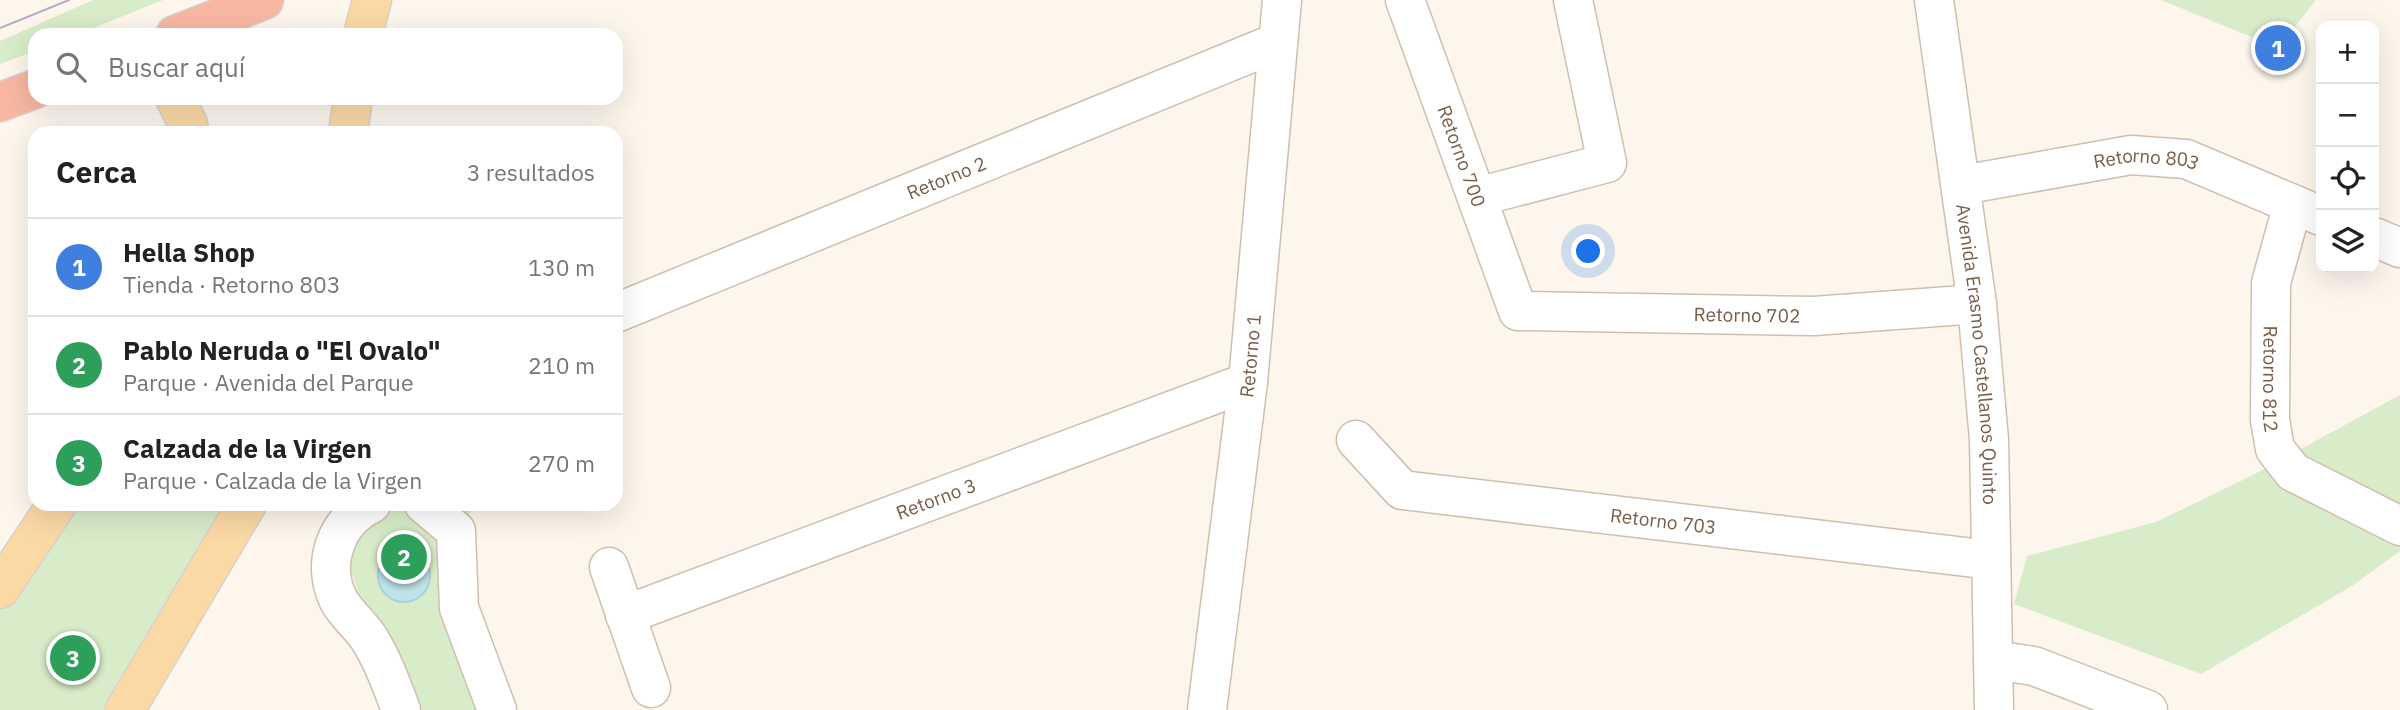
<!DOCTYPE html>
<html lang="es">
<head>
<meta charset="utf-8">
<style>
  body { margin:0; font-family:"IBM Plex Sans",sans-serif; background:#f6f6f6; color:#222 }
  .controls { position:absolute; right:21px; top:21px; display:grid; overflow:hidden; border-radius:14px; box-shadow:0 7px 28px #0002 }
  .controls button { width:63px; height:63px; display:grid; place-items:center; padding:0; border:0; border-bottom:2px solid #e0e0e0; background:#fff; color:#222; font:35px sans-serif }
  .you { position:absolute; left:1589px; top:252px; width:24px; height:24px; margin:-18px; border:5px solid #fff; border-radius:50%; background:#1a73e8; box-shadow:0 0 0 10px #1a73e833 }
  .badge { display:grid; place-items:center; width:46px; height:46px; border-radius:50%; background:#2563eb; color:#fff; font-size:23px; font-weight:700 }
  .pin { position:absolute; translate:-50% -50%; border:4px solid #fff; box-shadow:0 2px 7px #0006 }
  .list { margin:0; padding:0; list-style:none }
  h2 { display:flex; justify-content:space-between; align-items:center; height:91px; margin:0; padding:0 28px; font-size:30px }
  h2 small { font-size:23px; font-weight:400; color:#767676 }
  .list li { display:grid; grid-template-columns:46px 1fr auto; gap:21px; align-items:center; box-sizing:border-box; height:98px; padding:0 28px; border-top:2px solid #e0e0e0 }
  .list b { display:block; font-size:26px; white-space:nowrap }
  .list p { margin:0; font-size:23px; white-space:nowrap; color:#767676 }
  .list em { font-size:23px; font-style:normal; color:#767676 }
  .icon { flex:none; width:38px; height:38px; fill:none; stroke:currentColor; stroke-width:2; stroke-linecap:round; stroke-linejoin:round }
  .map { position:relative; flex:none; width:2400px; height:710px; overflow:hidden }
  .search { position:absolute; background:#fff; box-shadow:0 7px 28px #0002; left:28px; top:28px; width:595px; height:77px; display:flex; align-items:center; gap:18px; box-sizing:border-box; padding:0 24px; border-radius:21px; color:#767676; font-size:26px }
  .panel { position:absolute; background:#fff; box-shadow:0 7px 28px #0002; left:28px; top:126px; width:595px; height:385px; border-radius:21px }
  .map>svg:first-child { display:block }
  .green { fill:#d8ecc9 }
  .water { fill:#bfe3e8; stroke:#a5d3da; stroke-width:2 }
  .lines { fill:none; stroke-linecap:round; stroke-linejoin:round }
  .minor-casing { stroke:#d1beb0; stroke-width:41 }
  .major-casing { stroke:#dad1cd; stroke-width:41 }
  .highway-casing { stroke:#dad1cd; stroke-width:41 }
  .minor { stroke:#fff; stroke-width:38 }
  .major { stroke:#fbd9a5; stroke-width:38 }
  .highway { stroke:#f7b7a3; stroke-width:38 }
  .tram { stroke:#b9a8c9; stroke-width:2 }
  .labels { text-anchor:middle; stroke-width:6; stroke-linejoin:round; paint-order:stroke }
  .street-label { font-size:19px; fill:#7a5c4d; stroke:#fffaf3 }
</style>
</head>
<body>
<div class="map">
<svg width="2400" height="710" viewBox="0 0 2400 710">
  <rect width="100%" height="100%" fill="#fdf6ec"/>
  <g class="green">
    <path d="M93,0H163L76,35H35V51L0,64V41Z"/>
    <path d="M2161,0H2316L2278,48Z"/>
    <path d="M2400,395V551L2352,586L2201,674L2014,604L2027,556L2156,522L2251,476Z"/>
    <path d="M64,504H245L114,710H0V606Z"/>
    <path d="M332,504H472L449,611L488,710H415L364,615Z"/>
  </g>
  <circle class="water" cx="404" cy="576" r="26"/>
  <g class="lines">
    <defs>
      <g id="minor">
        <path id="s1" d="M1405,0L1518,311L1814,316L1977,304"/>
        <path id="s2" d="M1934,0L1977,304L1989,440L1994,710"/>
        <path id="s3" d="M1962,185L2131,155L2186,159L2321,216"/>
        <path d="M1477,197L1607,163L1573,0"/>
        <path id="s4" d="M2293,204L2271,283L2270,420L2275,449L2293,472L2400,526"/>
        <path d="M2374,237L2400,248"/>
        <path id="s5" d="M616,313L1278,42"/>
        <path id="s6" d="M1356,440L1402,490L1991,560"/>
        <path d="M371,504C336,521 321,563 338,599C345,613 359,624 368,637C382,658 392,686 401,710"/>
        <path d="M424,504L456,531L459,608L497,710"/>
        <path d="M609,567L651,688"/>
        <path id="s7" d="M625,615L1248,382"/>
        <path d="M1993,660L2034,666L2148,710"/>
        <path id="s8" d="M1207,710L1248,382L1282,0"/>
      </g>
      <g id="major">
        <path d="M363,35L372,0"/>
        <path d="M175,98L188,124L189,133"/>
        <path d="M348,133L353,98"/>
        <path d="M0,589L57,504"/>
        <path d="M125,710L247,504"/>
      </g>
      <g id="highway">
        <path d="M175,35L264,0"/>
        <path d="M0,102L35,89"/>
      </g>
    </defs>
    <use href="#minor" class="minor-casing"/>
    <use href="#major" class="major-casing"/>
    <use href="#highway" class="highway-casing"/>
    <use href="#minor" class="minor"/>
    <use href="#major" class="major"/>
    <use href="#highway" class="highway"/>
    <path class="tram" d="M0,28L69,0"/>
  </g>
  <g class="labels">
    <g class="street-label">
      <text dy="7" stroke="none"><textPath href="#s1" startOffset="166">Retorno 700</textPath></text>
      <text dy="7" stroke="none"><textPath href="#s3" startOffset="187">Retorno 803</textPath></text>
      <text dy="7" stroke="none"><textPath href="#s5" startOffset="357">Retorno 2</textPath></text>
      <text dy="7" stroke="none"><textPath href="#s1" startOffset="560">Retorno 702</textPath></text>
      <text dy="7" stroke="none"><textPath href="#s2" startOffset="357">Avenida Erasmo Castellanos Quinto</textPath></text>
      <text dy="7" stroke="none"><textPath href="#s8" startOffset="357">Retorno 1</textPath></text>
      <text dy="7" stroke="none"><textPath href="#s4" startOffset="178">Retorno 812</textPath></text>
      <text dy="7" stroke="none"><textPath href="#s7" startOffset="332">Retorno 3</textPath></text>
      <text dy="7" stroke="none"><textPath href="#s6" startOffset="331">Retorno 703</textPath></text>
    </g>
  </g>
</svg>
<div class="controls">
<button>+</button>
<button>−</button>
<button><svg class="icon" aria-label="locate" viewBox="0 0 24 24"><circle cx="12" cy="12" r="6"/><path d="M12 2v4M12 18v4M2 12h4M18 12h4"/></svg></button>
<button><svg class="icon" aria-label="layers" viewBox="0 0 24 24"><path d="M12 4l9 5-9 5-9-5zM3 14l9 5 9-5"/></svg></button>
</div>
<div class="you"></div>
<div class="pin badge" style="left:2278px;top:48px;background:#3f7fe0">1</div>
<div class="pin badge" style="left:404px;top:557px;background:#2e9e5b">2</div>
<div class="pin badge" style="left:73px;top:658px;background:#2e9e5b">3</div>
<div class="search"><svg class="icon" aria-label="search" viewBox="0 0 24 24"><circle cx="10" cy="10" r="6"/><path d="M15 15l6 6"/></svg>Buscar aquí</div>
<section class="panel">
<h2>Cerca<small>3 resultados</small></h2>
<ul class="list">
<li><span class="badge" style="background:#3f7fe0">1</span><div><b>Hella Shop</b><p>Tienda · Retorno 803</p></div><em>130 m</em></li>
<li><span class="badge" style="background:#2e9e5b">2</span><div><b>Pablo Neruda o &quot;El Ovalo&quot;</b><p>Parque · Avenida del Parque</p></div><em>210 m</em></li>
<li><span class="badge" style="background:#2e9e5b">3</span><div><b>Calzada de la Virgen</b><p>Parque · Calzada de la Virgen</p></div><em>270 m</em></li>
</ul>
</section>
</div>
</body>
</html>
